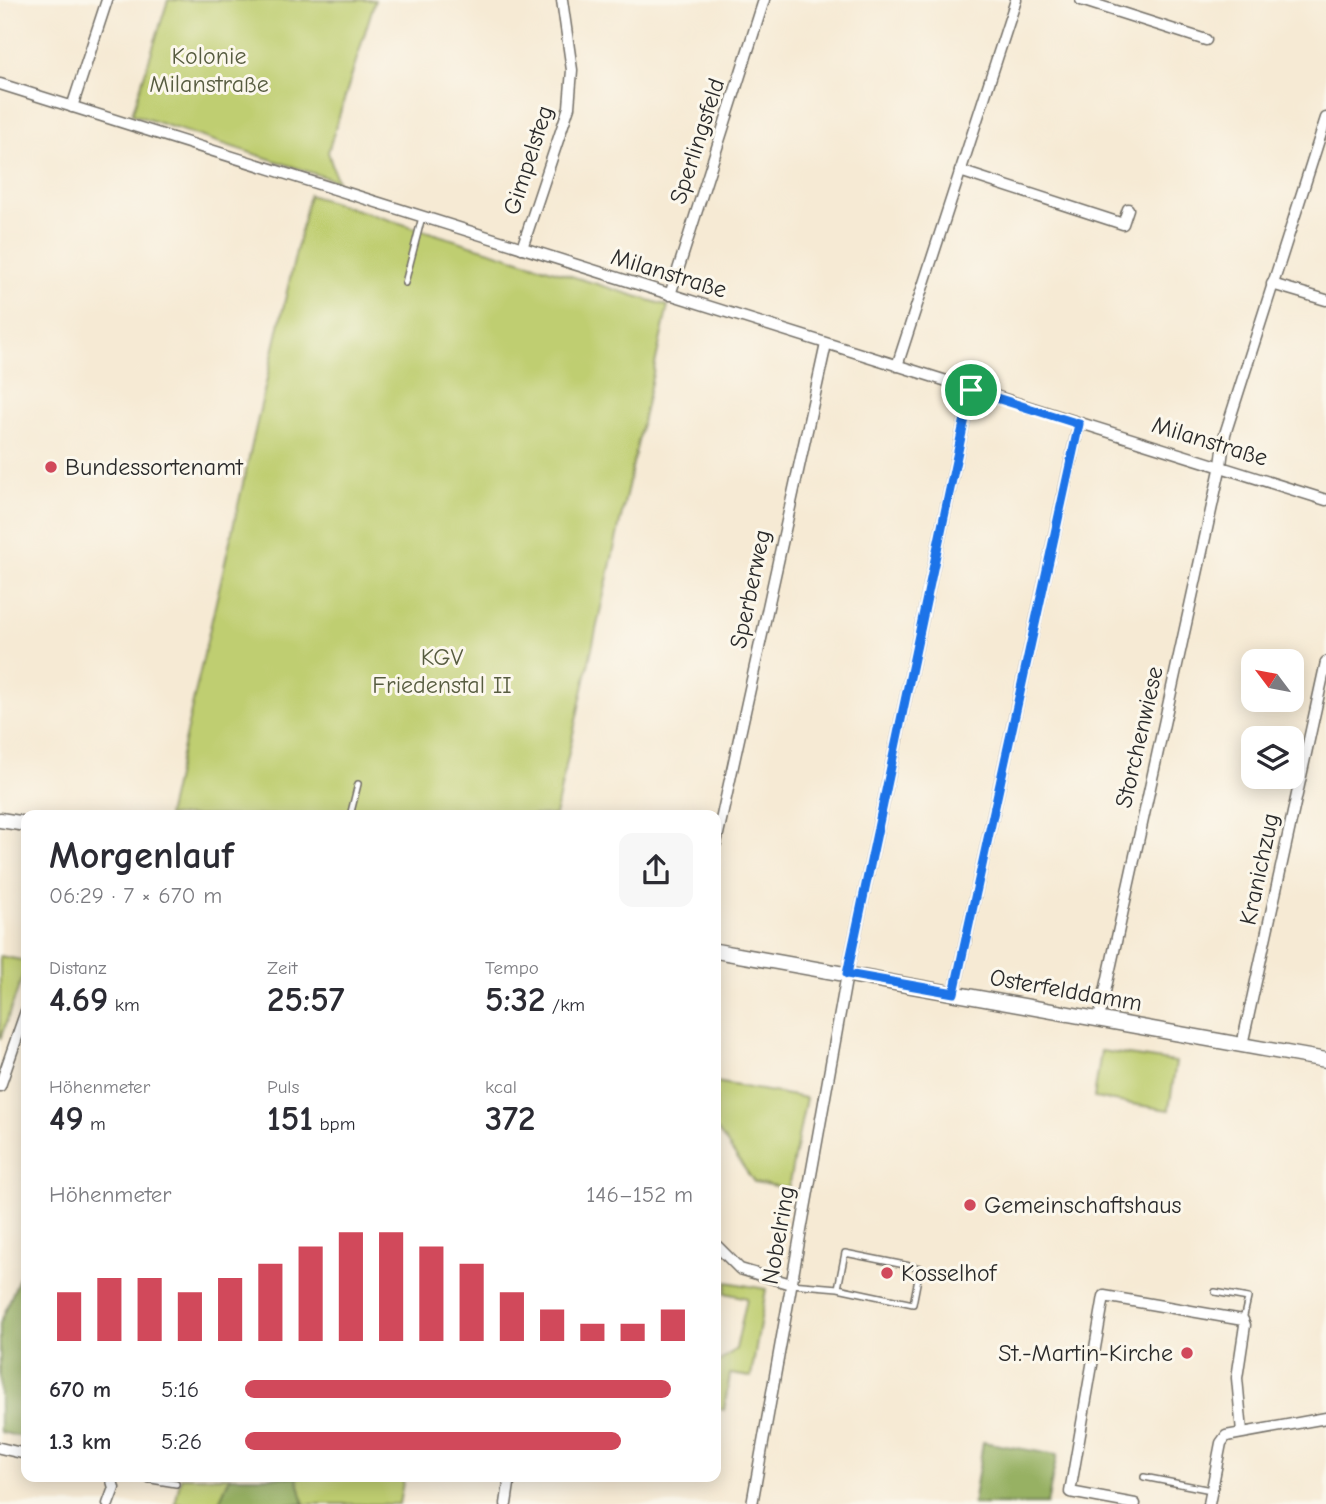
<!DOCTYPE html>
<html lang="de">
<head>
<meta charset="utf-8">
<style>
  :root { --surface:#fff; --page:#f7f7f7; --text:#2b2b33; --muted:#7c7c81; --accent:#d1495b }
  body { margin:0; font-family:"Comic Neue",sans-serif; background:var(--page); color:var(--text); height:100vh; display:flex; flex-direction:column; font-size:26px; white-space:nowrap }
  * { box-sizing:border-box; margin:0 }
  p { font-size:23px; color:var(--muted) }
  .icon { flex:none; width:38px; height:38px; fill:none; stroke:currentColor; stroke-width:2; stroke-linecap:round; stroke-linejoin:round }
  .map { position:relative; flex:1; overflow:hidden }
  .sheet { position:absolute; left:21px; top:810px; width:700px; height:672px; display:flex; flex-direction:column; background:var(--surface); border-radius:14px; box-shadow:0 4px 18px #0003 }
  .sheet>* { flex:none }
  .needle { width:46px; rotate:302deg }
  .fabs { position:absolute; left:1241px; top:649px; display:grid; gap:14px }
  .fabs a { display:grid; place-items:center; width:63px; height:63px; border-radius:14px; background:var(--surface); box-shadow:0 4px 18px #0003; font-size:35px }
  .pin { position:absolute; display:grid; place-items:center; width:60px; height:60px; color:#fff; margin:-30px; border:4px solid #fff; border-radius:50%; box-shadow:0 2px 7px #0007 }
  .round { display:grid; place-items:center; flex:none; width:74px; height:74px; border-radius:14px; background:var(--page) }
  .head { display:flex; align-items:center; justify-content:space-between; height:119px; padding:0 28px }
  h1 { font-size:38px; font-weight:800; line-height:52px }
  .metrics { display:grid; grid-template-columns:repeat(3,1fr); gap:10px; height:119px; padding:7px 28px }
  .metrics div { display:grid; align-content:center }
  .metrics b { font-size:35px; font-weight:800 }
  .metrics small { font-size:19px; font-weight:400 }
  .metrics p { font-size:19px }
  .chart { height:196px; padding:14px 28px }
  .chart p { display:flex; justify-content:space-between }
  .chart svg { width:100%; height:126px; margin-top:7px; stroke:var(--accent); stroke-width:6 }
  ul { padding:0 28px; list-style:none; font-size:23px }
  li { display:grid; grid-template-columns:112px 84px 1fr; align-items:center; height:52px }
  li i { height:18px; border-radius:9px; background:var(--accent) }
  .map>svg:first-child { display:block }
  .green { fill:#bfce71; stroke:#757c4e; stroke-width:2 }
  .forest { fill:#97b163; stroke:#616e47; stroke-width:2 }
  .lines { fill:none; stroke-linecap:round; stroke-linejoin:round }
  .service-casing { stroke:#726e66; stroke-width:8 }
  .minor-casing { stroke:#726e66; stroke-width:13 }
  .tertiary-casing { stroke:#726e66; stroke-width:17 }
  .service { stroke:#fff; stroke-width:5 }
  .minor { stroke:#fff; stroke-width:10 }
  .tertiary { stroke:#fff; stroke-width:14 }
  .route-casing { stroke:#fff; stroke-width:14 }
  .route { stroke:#1a73e8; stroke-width:9 }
  .poi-dot { fill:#d1495b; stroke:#fbf7ec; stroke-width:2.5 }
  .labels { text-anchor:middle; stroke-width:6; stroke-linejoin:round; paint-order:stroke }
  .park-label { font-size:24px; fill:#575c40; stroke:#fbf7ec }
  .street-label { font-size:24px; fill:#2b2b2b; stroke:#fbf7ec }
  .poi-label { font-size:24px; fill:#2b2b2b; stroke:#fbf7ec; text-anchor:start }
</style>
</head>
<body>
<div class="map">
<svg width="1326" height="1504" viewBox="0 0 1326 1504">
  <rect width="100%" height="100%" fill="#fbf7ec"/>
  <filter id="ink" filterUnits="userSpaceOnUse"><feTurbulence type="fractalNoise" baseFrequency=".0143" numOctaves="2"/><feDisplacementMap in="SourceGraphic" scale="14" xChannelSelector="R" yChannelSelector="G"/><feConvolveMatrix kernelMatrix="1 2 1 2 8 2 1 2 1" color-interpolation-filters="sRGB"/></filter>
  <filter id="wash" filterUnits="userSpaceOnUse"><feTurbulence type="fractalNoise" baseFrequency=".00686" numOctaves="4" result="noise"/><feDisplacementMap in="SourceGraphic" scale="28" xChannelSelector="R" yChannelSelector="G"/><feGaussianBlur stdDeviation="1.57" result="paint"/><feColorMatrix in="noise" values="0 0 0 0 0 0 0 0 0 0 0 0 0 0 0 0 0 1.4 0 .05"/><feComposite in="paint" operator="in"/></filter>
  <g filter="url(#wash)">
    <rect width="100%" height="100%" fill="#f6ead4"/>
    <!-- green -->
    <g class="green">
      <path d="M168 0H375L328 152 337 181 132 114Z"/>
      <path d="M309 195 668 306 555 815 167 816Z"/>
      <path d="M0 956 26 961V966L0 1040Z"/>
      <path d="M1101 1051 1176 1062 1169 1110 1094 1098Z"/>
      <path d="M716 1082 806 1098 788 1188 754 1182 716 1128Z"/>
      <path d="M727 1282 766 1289 751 1377 730 1374 724 1410 716 1408V1364L736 1349 747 1298 725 1293Z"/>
      <path d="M181 1477H404L399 1504H175Z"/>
    </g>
    <!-- forest -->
    <g class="forest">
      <path d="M26 1261V1438L0 1432V1324Z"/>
      <path d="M983 1442 1057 1455 1047 1504H973Z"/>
      <path d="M230 1477H297L304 1504H218Z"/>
    </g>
  </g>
  <g filter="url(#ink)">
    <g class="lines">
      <defs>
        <g id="service">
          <path d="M405 283 422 217"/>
          <path d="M350 816 358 784"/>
          <path d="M791 1284 838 1288 913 1304 920 1268 845 1253 838 1288"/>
          <path d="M1215 1292 1248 1298 1243 1320"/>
          <path d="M133 1477 176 1484"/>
          <path d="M1144 1477 1211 1490"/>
        </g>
        <g id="minor">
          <path d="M1081 0 1206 40"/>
          <path d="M0 84 1326 500"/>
          <path d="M72 107 107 0"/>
          <path d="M960 171 1123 224 1128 209"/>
          <path d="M522 248 569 107 572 70 562 0"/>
          <path d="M1272 284 1326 300"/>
          <path d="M670 295 764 0"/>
          <path d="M897 366 1016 0"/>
          <path d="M716 843 826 344"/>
          <path d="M954 993 1079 423"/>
          <path d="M1099 1019 1221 465 1225 434 1326 118"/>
          <path d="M1242 1045 1326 662"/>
          <path d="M0 1086 26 1011"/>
          <path d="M716 1245 740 1269 791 1284"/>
          <path d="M0 1448 26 1454"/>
          <path d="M108 1504 114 1488 111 1477"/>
          <path d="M506 1504 510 1477"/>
          <path d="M752 1504 847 974 971 390"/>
          <path d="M1135 1504 1070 1492 1104 1296 1243 1320 1245 1325 1237 1378 1242 1432"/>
          <path d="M1209 1504 1221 1443 1226 1436 1326 1418"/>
        </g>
        <g id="tertiary">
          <path d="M0 820 26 824"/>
          <path d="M716 951 1326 1060"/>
        </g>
      </defs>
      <!-- service casing -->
      <use href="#service" class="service-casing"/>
      <!-- minor casing -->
      <use href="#minor" class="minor-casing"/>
      <!-- tertiary casing -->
      <use href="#tertiary" class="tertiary-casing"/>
      <!-- service -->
      <use href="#service" class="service"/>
      <!-- minor -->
      <use href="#minor" class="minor"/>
      <!-- tertiary -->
      <use href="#tertiary" class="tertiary"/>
    </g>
  </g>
  <g class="lines" filter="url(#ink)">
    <defs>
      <path id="route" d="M971 390 1079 424 954 993 847 974Z"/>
    </defs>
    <!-- route casing -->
    <use href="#route" class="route-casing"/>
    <!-- route -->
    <use href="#route" class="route"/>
  </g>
  <!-- markers -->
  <g class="poi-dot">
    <circle cx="51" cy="467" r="7"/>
    <circle cx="970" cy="1205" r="7"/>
    <circle cx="887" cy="1273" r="7"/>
    <circle cx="1187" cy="1353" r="7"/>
  </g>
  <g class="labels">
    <!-- park labels -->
    <g class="park-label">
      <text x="209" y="64">Kolonie<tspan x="209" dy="28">Milanstraße</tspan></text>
      <text x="442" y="665">KGV<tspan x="442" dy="28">Friedenstal II</tspan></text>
    </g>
    <!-- street labels -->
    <g class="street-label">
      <text transform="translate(697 141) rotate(-72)" y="8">Sperlingsfeld</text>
      <text transform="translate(528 160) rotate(-72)" y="8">Gimpelsteg</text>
      <text transform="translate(669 273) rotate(17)" y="8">Milanstraße</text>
      <text transform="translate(1210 441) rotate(17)" y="8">Milanstraße</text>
      <text transform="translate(750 589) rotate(-78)" y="8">Sperberweg</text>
      <text transform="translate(1139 737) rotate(-77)" y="8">Storchenwiese</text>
      <text transform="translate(1259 869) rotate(-78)" y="8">Kranichzug</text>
      <text transform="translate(1066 990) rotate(10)" y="8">Osterfelddamm</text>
      <text transform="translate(778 1235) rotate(-80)" y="8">Nobelring</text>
    </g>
    <!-- poi labels -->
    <g class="poi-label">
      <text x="65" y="475">Bundessortenamt</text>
      <text x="984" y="1213">Gemeinschaftshaus</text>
      <text x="901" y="1281">Kosselhof</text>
      <text x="1173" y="1361" text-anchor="end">St.-Martin-Kirche</text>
    </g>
  </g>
</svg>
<div class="fabs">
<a><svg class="needle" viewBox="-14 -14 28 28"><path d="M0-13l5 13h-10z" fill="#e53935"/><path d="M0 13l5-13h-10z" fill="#7c7c81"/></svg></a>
<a><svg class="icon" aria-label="layers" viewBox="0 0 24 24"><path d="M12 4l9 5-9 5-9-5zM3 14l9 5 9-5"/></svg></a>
</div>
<div class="pin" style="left:971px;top:390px;background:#1e9e55"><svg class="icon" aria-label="arrive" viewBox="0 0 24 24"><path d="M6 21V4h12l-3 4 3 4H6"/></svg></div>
<section class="sheet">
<div class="head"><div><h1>Morgenlauf</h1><p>06:29 · 7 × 670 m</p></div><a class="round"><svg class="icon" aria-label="share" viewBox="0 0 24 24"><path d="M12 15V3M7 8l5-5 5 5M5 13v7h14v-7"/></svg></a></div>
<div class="metrics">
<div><p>Distanz</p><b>4.69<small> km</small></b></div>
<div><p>Zeit</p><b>25:57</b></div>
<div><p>Tempo</p><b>5:32<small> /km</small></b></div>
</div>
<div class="metrics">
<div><p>Höhenmeter</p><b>49<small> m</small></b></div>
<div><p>Puls</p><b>151<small> bpm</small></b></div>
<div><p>kcal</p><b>372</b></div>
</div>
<div class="chart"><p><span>Höhenmeter</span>146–152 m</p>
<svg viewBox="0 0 160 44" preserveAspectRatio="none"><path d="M5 44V27M15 44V22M25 44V22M35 44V27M45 44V22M55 44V17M65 44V11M75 44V6M85 44V6M95 44V11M105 44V17M115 44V27M125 44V33M135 44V38M145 44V38M155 44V33"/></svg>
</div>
<ul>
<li><b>670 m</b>5:16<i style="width:95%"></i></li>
<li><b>1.3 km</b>5:26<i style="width:84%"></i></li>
</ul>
</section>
</div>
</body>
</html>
